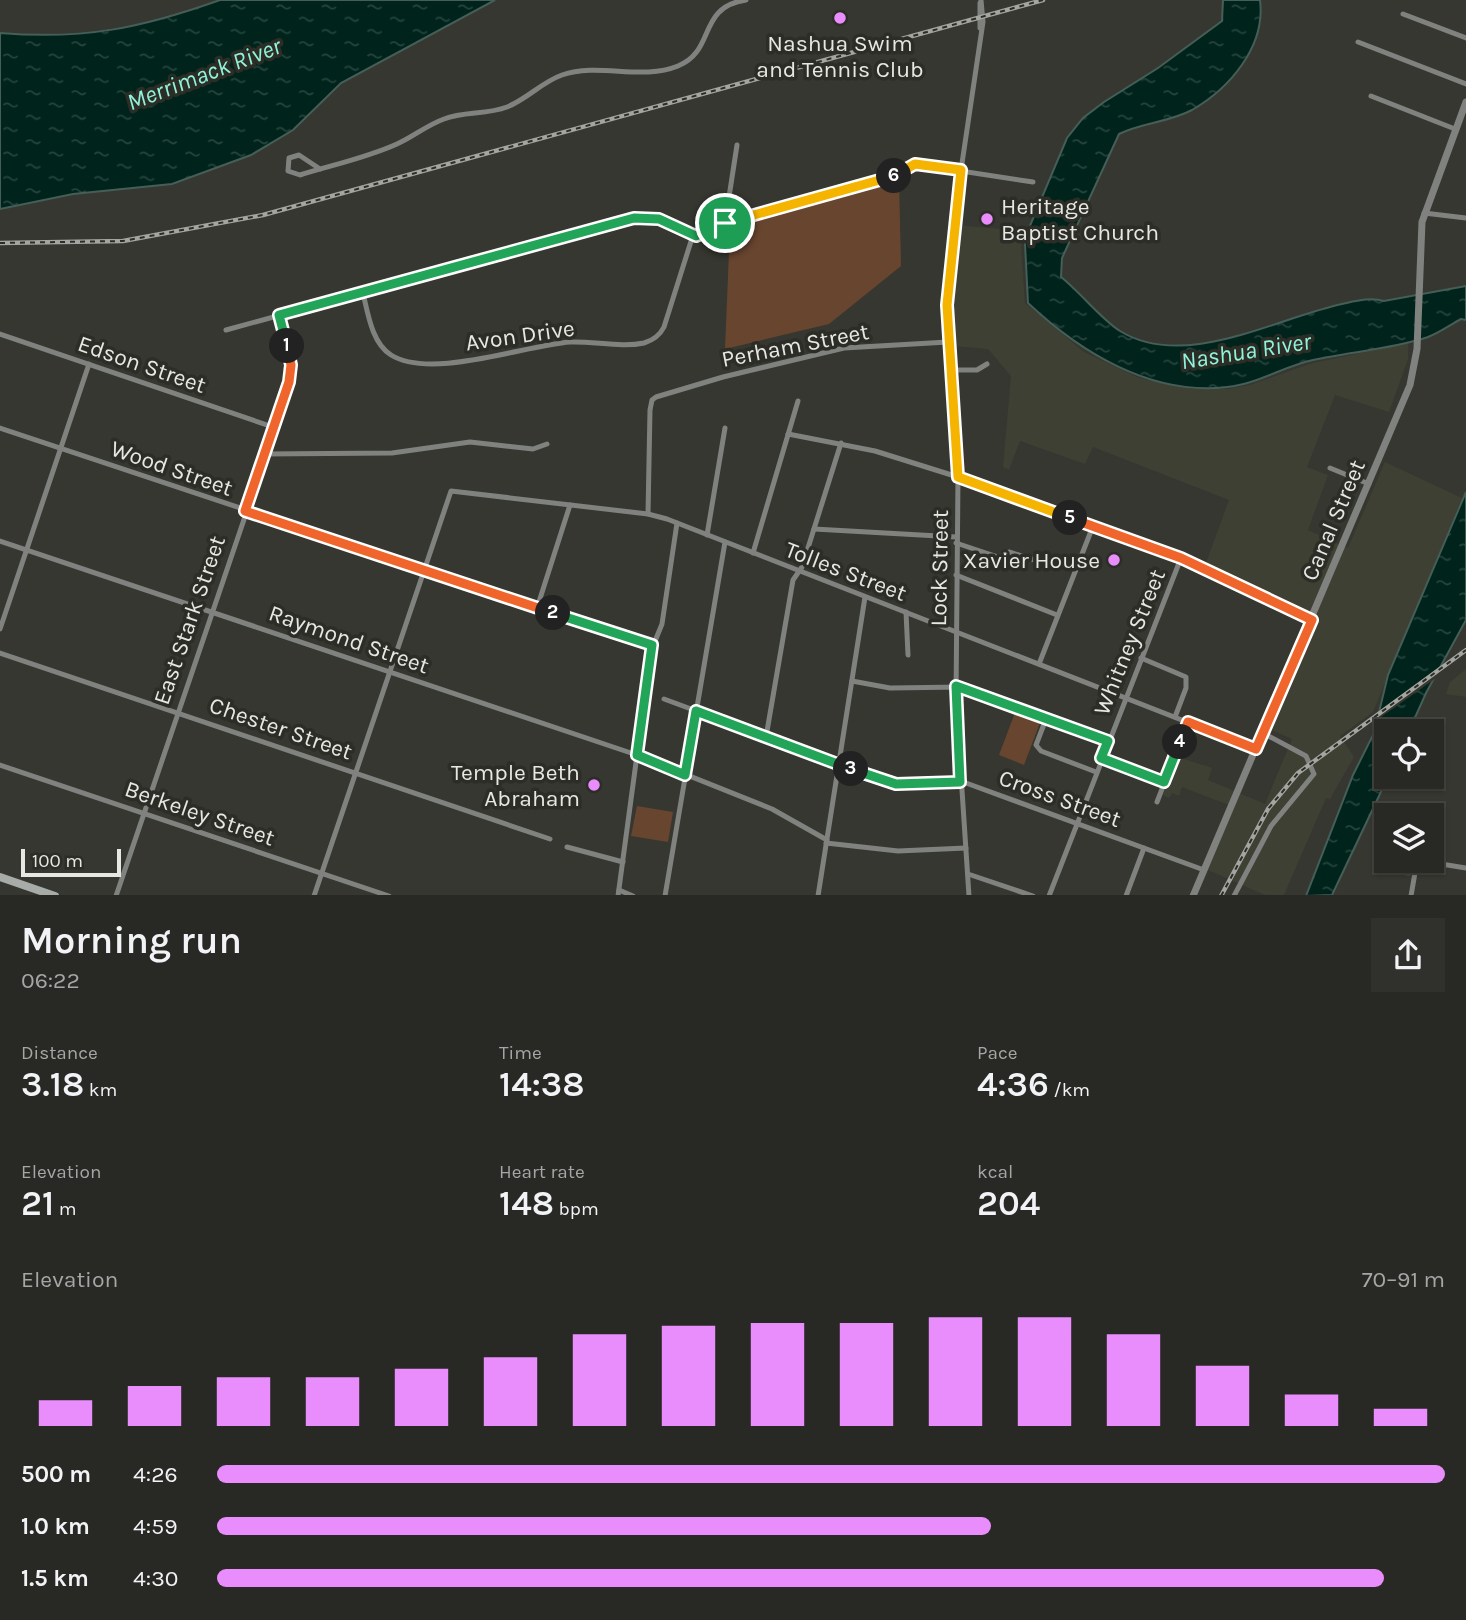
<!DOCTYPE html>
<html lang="en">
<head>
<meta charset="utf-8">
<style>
  :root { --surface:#282924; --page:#30312c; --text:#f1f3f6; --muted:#a5a6a6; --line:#444541; --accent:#e98dfd }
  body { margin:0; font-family:Karla,sans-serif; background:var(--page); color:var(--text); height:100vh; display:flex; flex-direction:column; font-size:26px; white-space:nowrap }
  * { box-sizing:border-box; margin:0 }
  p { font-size:23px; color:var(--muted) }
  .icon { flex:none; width:38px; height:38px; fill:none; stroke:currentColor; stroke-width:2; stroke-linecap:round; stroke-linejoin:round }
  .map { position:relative; height:895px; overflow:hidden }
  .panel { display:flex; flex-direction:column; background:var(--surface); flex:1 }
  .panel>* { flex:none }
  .buttons { position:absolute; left:1374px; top:719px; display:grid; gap:14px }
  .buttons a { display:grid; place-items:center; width:70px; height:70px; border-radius:0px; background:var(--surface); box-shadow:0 2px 5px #0004,0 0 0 2px var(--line); font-size:35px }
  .scale { position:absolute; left:21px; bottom:18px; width:100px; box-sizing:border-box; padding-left:7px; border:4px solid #e7e7e3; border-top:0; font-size:19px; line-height:24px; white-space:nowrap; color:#e7e7e3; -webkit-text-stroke:5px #2c2d26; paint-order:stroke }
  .pin { position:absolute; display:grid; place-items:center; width:60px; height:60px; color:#fff; margin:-30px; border:4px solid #fff; border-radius:50%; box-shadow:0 2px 7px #0007 }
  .km { position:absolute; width:35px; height:35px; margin:-18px; border-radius:50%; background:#222; color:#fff; font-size:19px; line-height:35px; text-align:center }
  .round { display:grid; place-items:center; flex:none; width:74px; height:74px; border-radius:0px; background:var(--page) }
  .summary { display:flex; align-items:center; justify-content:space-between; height:119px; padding:0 21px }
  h1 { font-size:38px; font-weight:600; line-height:52px }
  .figures { display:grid; grid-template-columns:repeat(3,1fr); gap:10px; height:119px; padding:7px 21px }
  .figures div { display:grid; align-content:center }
  .figures b { font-size:35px; font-weight:600 }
  .figures small { font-size:19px; font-weight:400 }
  .figures p { font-size:19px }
  .chart { height:196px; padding:14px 21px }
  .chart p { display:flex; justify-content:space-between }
  .chart svg { width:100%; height:126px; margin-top:7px; stroke:var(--accent); stroke-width:6 }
  ul { padding:0 21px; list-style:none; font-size:23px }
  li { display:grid; grid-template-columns:112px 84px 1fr; align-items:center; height:52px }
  li i { height:18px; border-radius:9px; background:var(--accent) }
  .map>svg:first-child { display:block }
  .built { fill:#3e4033 }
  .green { fill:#68452f }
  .water { fill:url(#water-ripples); stroke:#455e58; stroke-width:2 }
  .pier { fill:#363730 }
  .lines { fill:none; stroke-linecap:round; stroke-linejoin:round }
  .minor { stroke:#7f827f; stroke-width:5 }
  .tertiary { stroke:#7f827f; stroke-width:7 }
  .secondary { stroke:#a8aca8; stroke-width:8 }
  .rail-casing { stroke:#a4a5a0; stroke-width:4.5 }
  .rail { stroke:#2c2d26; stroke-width:2; stroke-dasharray:5; stroke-linecap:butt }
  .split-1-casing { stroke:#fff; stroke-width:14 }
  .split-2-casing { stroke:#fff; stroke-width:14 }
  .split-3-casing { stroke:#fff; stroke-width:14 }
  .split-4-casing { stroke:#fff; stroke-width:14 }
  .split-5-casing { stroke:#fff; stroke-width:14 }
  .split-6-casing { stroke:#fff; stroke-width:14 }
  .split-7-casing { stroke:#fff; stroke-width:14 }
  .split-1 { stroke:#22a559; stroke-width:9 }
  .split-2 { stroke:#f0652b; stroke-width:9 }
  .split-3 { stroke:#22a559; stroke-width:9 }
  .split-4 { stroke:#22a559; stroke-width:9 }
  .split-5 { stroke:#f0652b; stroke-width:9 }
  .split-6 { stroke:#f5b400; stroke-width:9 }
  .split-7 { stroke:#f5b400; stroke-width:9 }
  .poi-dot { fill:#e98dfd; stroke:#2c2d26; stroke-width:2.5 }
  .labels { text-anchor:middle; stroke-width:7; stroke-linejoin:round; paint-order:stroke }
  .poi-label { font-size:23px; fill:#e7e7e3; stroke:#2c2d26; text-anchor:end }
  .street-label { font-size:23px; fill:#e7e7e3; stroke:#2c2d26 }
  .water-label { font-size:24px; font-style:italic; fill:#90f4da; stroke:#2c2d26 }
</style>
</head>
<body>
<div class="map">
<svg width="1466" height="896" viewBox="0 0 1466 896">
  <defs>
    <pattern id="water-ripples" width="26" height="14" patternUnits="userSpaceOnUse" patternTransform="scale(1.75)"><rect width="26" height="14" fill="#00241c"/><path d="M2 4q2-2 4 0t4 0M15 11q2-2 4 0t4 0" fill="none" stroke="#25443d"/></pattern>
  </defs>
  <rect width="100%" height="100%" fill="#363730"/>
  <!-- built -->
  <g class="built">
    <path d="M956 225 1024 231 1021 248 1025 303 1084 352 1139 378 1194 389H1228L1250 385 1309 364 1408 343V359L1389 412 1335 395 1307 467 1328 475 1308 530 1348 548 1385 462 1462 498 1373 712 1340 736 1354 757 1330 799 1326 798 1284 895H1265L1208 870 1234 807 1182 787 1179 796 1172 793 1169 798 1163 795 1178 757 1212 768 1208 780 1265 804 1292 739 1272 730 1320 618 1206 563 1229 500 1093 447 1085 464 1020 441 1009 470 1003 467 1011 376 988 349 953 346 951 309Z"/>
    <path d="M1466 669V697L1446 694 1450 682Z"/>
  </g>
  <!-- green -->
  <g class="green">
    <path d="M899 179 901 266 829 324 725 349 730 227Z"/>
    <path d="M1016 710 1041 720 1024 765 999 755Z"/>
    <path d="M637 806 673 812 668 842 631 836Z"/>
    <path d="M1386 847V861H1412L1410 876 1376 871Z"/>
  </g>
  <!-- water -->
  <g class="water">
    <path d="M220 0H495L341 83 293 130 251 155 172 184 73 194 0 209V33C85 40 141 28 220 0Z"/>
    <path d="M1223 0H1260C1266 46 1230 88 1192 110 1170 122 1141 123 1119 134L1062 258 1061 277C1080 292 1102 320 1120 331 1185 371 1276 318 1342 304 1356 301 1370 297 1384 301L1466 286V320L1461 319C1450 325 1439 333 1428 337 1392 349 1350 352 1313 360 1284 366 1258 384 1227 387 1152 396 1081 353 1028 303L1025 244 1029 228 1067 138 1083 118 1104 102 1158 68 1222 21Z"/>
    <path d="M1466 492V620L1426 693 1409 731 1386 732 1388 777 1332 895 1306 896 1353 775 1374 733 1388 675Z"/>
  </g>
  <!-- pier -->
  <path class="pier" d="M1445 664 1439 676 1374 722 1376 713Z"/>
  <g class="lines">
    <!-- minor -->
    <g class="minor">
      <path d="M980 3V28"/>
      <path d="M1403 14 1466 38"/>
      <path d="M1358 42 1466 84"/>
      <path d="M1371 96 1455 129"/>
      <path d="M320 169 299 155 289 158 288 171 300 175C332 165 366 158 397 144 413 137 427 125 444 119 464 111 486 115 507 107 527 99 542 82 562 75 599 62 641 81 678 66 716 51 697 7 746 0"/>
      <path d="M1424 213 1466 218"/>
      <path d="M725 223 737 145"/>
      <path d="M363 293C368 314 372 343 391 355 431 380 526 345 570 342 594 341 621 348 644 343 654 340 660 335 664 327L693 235"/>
      <path d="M226 330 634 218C659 214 675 234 699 235L720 224 880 181 915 164 1033 182"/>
      <path d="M0 334 273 427"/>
      <path d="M951 370H977L987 364"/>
      <path d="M0 428 652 645"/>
      <path d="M788 434 875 451 958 477 1181 558 1312 620"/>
      <path d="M264 454 392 453 470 442 533 449 547 444"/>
      <path d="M1330 468 1369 484"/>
      <path d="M648 514 650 410 652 400 656 397 723 377 844 348 948 342"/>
      <path d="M814 529 956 537"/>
      <path d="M707 535 725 428"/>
      <path d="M0 541 637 755 772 809 827 840"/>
      <path d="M956 543 998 557 1009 552 1041 562"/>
      <path d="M753 553 798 401"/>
      <path d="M956 575 1057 615"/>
      <path d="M537 608 570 505"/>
      <path d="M906 612 908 655"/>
      <path d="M0 629 89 364"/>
      <path d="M0 653 550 839"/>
      <path d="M1141 658 1186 677V688L1175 717"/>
      <path d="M1039 664 1093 526"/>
      <path d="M852 681 890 688 961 687 1108 741"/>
      <path d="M664 699 889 782 966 783 1204 870"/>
      <path d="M1046 719 1036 745 1041 751 1096 772"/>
      <path d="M766 737 793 580 802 567 841 443"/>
      <path d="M1101 758 1164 782"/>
      <path d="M0 765 389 896"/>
      <path d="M1157 802 1188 722"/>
      <path d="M826 843 898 851 966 848"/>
      <path d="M567 847 623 862"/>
      <path d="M1423 861 1466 868"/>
      <path d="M968 874 1033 896"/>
      <path d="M619 890 633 896"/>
      <path d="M116 896 287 393 291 365 279 315"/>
      <path d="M314 896 451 491 648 514 667 519 1256 749"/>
      <path d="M618 896 651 651 662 624 677 523"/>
      <path d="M665 896 725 542"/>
      <path d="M818 896 865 597"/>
      <path d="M969 896 956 699 958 477 947 305 961 170 983 22 981 0"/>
      <path d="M1049 896 1181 558"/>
      <path d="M1126 896 1144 848"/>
      <path d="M1234 896 1271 826 1314 774 1306 756 1263 733"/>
      <path d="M1411 896 1417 861"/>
    </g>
    <!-- tertiary -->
    <path class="tertiary" d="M1193 896 1410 385 1417 349 1422 222 1466 102"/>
    <!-- secondary -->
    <path class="secondary" d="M0 877 55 896"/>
    <defs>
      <g id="rail">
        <path d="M0 243 123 241 263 215 1043 0"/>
        <path d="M1221 896 1268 809 1298 773 1466 650"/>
      </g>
    </defs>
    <!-- rail casing -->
    <use href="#rail" class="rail-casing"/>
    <!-- rail -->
    <use href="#rail" class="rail"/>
  </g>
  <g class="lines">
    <defs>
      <path id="split-1" d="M287 346 279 315 634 218 659 219 696 236 725 223"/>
      <path id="split-2" d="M287 346 291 365 289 382 245 511 553 613"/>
      <path id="split-3" d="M553 613 652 645 637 755 685 775 696 711 851 769"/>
      <path id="split-4" d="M851 769 896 784 960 782 956 686 1108 741 1101 758 1164 782 1180 742"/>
      <path id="split-5" d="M1070 518 1181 558 1312 620 1256 749 1188 722 1180 742"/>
      <path id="split-6" d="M894 176 915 164 961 170 947 305 958 477 1070 518"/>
      <path id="split-7" d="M725 223 894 176"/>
    </defs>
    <!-- split-1 casing -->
    <use href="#split-1" class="split-1-casing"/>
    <!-- split-2 casing -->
    <use href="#split-2" class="split-2-casing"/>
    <!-- split-3 casing -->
    <use href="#split-3" class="split-3-casing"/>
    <!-- split-4 casing -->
    <use href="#split-4" class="split-4-casing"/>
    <!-- split-5 casing -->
    <use href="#split-5" class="split-5-casing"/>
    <!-- split-6 casing -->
    <use href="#split-6" class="split-6-casing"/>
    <!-- split-7 casing -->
    <use href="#split-7" class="split-7-casing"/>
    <!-- split-1 -->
    <use href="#split-1" class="split-1"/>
    <!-- split-2 -->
    <use href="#split-2" class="split-2"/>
    <!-- split-3 -->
    <use href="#split-3" class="split-3"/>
    <!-- split-4 -->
    <use href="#split-4" class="split-4"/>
    <!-- split-5 -->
    <use href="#split-5" class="split-5"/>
    <!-- split-6 -->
    <use href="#split-6" class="split-6"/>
    <!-- split-7 -->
    <use href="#split-7" class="split-7"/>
  </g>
  <!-- markers -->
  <g class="poi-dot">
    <circle cx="840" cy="18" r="7"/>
    <circle cx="987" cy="219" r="7"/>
    <circle cx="1114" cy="560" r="7"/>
    <circle cx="594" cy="785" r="7"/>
  </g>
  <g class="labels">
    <!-- poi labels -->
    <g class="poi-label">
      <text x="840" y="51" text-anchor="middle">Nashua Swim<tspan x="840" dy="26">and Tennis Club</tspan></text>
      <text x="1001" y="214" text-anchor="start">Heritage<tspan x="1001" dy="26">Baptist Church</tspan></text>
      <text x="1100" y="568">Xavier House</text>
      <text x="580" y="780">Temple Beth<tspan x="580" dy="26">Abraham</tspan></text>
    </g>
    <!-- street labels -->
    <g class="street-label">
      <text transform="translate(520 335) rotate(-8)" y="8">Avon Drive</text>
      <text transform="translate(795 345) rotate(-11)" y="8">Perham Street</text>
      <text transform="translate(142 364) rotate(19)" y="8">Edson Street</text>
      <text transform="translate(172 468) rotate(19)" y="8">Wood Street</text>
      <text transform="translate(1333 520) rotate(-67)" y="8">Canal Street</text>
      <text transform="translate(939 568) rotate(-89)" y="8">Lock Street</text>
      <text transform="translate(846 571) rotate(21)" y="8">Tolles Street</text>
      <text transform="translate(189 620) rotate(-71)" y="8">East Stark Street</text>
      <text transform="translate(349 639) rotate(19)" y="8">Raymond Street</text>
      <text transform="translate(1129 642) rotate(-68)" y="8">Whitney Street</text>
      <text transform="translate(281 728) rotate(19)" y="8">Chester Street</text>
      <text transform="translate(1060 798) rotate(20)" y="8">Cross Street</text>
      <text transform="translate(200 813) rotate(19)" y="8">Berkeley Street</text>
    </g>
    <!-- water labels -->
    <g class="water-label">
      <text transform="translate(204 74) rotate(-21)" y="8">Merrimack River</text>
      <text transform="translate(1246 351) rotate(-9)" y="8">Nashua River</text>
    </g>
  </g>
</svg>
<div class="buttons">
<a><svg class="icon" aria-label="locate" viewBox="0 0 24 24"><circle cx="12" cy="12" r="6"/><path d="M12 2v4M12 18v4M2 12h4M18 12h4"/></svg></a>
<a><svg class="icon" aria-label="layers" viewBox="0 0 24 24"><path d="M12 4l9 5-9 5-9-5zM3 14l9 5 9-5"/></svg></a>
</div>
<div class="scale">100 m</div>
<div class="pin" style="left:725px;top:223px;background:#1e9e55"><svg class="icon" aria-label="arrive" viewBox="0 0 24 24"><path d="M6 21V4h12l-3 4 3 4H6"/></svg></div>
<b class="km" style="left:287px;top:346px">1</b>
<b class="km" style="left:553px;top:613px">2</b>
<b class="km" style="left:851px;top:769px">3</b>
<b class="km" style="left:1180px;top:742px">4</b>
<b class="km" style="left:1070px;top:518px">5</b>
<b class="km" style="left:894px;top:176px">6</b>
</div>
<section class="panel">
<div class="summary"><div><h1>Morning run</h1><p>06:22</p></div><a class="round"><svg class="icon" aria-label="share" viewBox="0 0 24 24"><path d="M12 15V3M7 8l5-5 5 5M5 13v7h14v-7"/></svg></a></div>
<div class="figures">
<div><p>Distance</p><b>3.18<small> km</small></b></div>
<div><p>Time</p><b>14:38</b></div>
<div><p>Pace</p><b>4:36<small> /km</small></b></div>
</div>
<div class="figures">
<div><p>Elevation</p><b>21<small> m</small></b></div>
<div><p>Heart rate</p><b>148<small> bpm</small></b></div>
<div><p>kcal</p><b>204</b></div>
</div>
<div class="chart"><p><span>Elevation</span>70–91 m</p>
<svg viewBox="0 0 160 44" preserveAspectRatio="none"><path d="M5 44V35M15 44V30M25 44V27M35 44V27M45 44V24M55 44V20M65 44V12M75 44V9M85 44V8M95 44V8M105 44V6M115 44V6M125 44V12M135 44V23M145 44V33M155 44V38"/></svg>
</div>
<ul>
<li><b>500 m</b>4:26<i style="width:100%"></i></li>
<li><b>1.0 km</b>4:59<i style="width:63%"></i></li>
<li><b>1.5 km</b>4:30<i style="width:95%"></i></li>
</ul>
</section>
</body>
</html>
